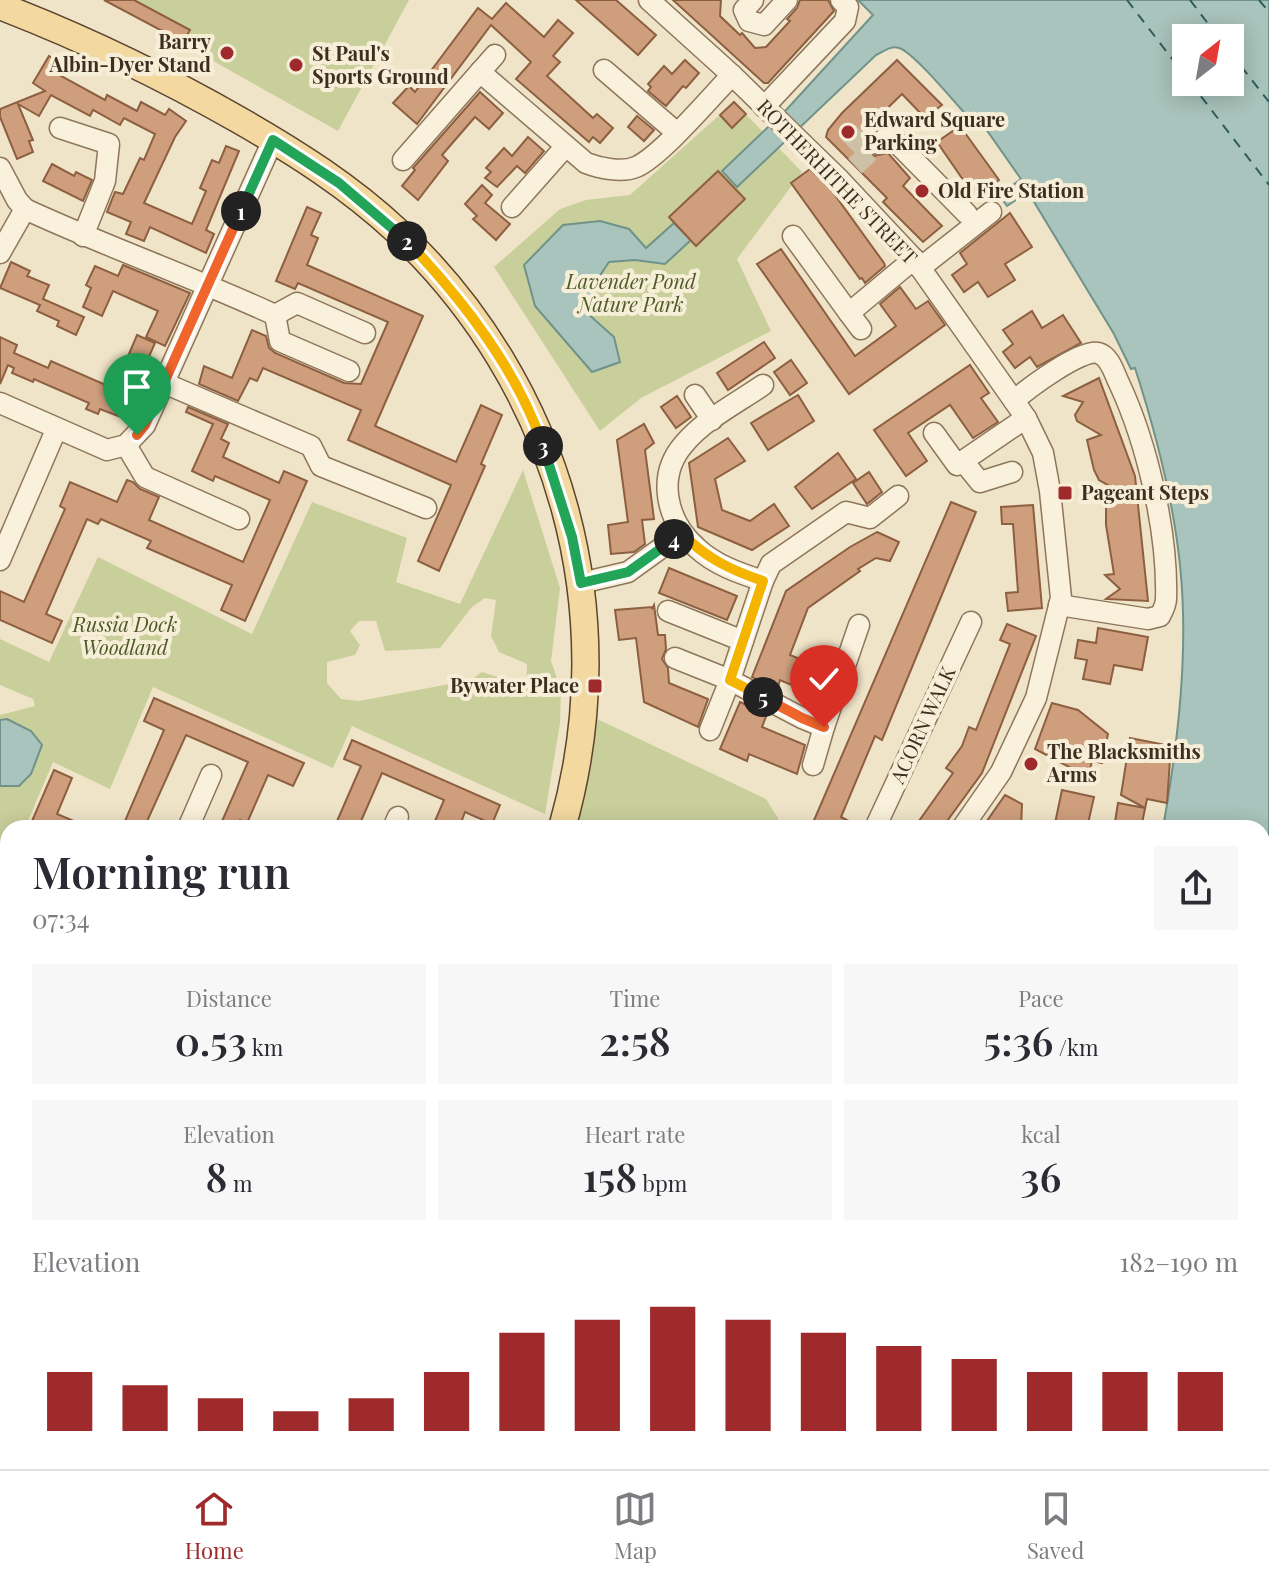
<!DOCTYPE html>
<html lang="en">
<head>
<meta charset="utf-8">
<style>
  :root { --surface:#fff; --page:#f7f7f7; --text:#2b2b33; --muted:#7c7c81; --line:#e1e1e2; --accent:#9e2a2b }
  body { margin:0; font-family:"Playfair Display",serif; background:var(--page); color:var(--text); height:100vh; display:flex; flex-direction:column; font-size:30px; white-space:nowrap }
  * { box-sizing:border-box; margin:0 }
  p { font-size:26px; color:var(--muted) }
  .icon { flex:none; width:44px; height:44px; fill:none; stroke:currentColor; stroke-width:2; stroke-linecap:round; stroke-linejoin:round }
  .map { position:relative; flex:1; overflow:hidden }
  .sheet { position:absolute; left:0px; top:820px; width:1270px; height:650px; display:flex; flex-direction:column; background:var(--surface); border-radius:24px 24px 0 0; box-shadow:0 4px 20px #0003 }
  .sheet>* { flex:none }
  .needle { width:52px; rotate:31deg }
  .tools { position:absolute; left:1172px; top:24px; display:grid; gap:16px }
  .tools a { display:grid; place-items:center; width:72px; height:72px; border-radius:0px; background:var(--surface); box-shadow:0 4px 20px #0003; font-size:40px }
  .pin { position:absolute; display:grid; place-items:center; width:68px; height:68px; color:#fff; margin:-82px -34px; border-radius:50% 50% 50% 0; rotate:-45deg; box-shadow:0 0 8px #0007 }
  .pin .icon { rotate:45deg }
  .km { position:absolute; width:40px; height:40px; margin:-20px; border-radius:50%; background:#222; color:#fff; font-size:22px; line-height:40px; text-align:center }
  .round { display:grid; place-items:center; flex:none; width:84px; height:84px; border-radius:0px; background:var(--page) }
  .overview { display:flex; align-items:center; justify-content:space-between; height:136px; padding:0 32px }
  h1 { font-size:44px; font-weight:600; line-height:60px }
  .stats { display:grid; grid-template-columns:repeat(3,1fr); gap:12px; height:136px; padding:8px 32px }
  .stats div { display:grid; align-content:center; border-radius:0px; background:var(--page); text-align:center }
  .stats b { font-size:40px; font-weight:600 }
  .stats small { font-size:22px; font-weight:400 }
  .stats p { font-size:22px }
  .chart { height:224px; padding:16px 32px }
  .chart p { display:flex; justify-content:space-between }
  .chart svg { width:100%; height:144px; margin-top:8px; stroke:var(--accent); stroke-width:6 }
  .tab-bar { display:flex; justify-content:space-around; align-items:center; height:112px; border-top:2px solid var(--line); background:var(--surface); font-size:22px; color:var(--muted) }
  .tab-bar a { display:grid; justify-items:center; gap:4px }
  .tab-bar .active { color:var(--accent) }
  .map>svg:first-child { display:block }
  .green { fill:#c9cf9b; fill-rule:evenodd }
  .water { fill:#a9c4bc; stroke:#6f938a; stroke-width:2; fill-rule:evenodd }
  .lines { fill:none; stroke-linecap:round; stroke-linejoin:round }
  .ferry { stroke:#2f5d5a; stroke-width:2; stroke-dasharray:10 8; stroke-linecap:butt }
  .building { fill:#cf9f7d; stroke:#8d5f41; stroke-width:2 }
  .minor-tunnel { stroke:#ccc0a6; stroke-width:20; stroke-dasharray:20 10; stroke-linecap:butt }
  .minor-casing { stroke:#8d765c; stroke-width:23 }
  .major-casing { stroke:#5b4430; stroke-width:29 }
  .minor { stroke:#faf1dc; stroke-width:20 }
  .major { stroke:#f3d9a0; stroke-width:26 }
  .split-1-casing { stroke:#fff; stroke-width:16 }
  .split-2-casing { stroke:#fff; stroke-width:16 }
  .split-3-casing { stroke:#fff; stroke-width:16 }
  .split-4-casing { stroke:#fff; stroke-width:16 }
  .split-5-casing { stroke:#fff; stroke-width:16 }
  .split-6-casing { stroke:#fff; stroke-width:16 }
  .split-1 { stroke:#f0652b; stroke-width:10 }
  .split-2 { stroke:#22a559; stroke-width:10 }
  .split-3 { stroke:#f5b400; stroke-width:10 }
  .split-4 { stroke:#22a559; stroke-width:10 }
  .split-5 { stroke:#f5b400; stroke-width:10 }
  .split-6 { stroke:#f0652b; stroke-width:10 }
  .poi-dot { fill:#9e2a2b; stroke:#f7eed8; stroke-width:3 }
  .labels { text-anchor:middle; stroke-width:8; stroke-linejoin:round; paint-order:stroke }
  .poi-label { font-size:20px; font-weight:bold; fill:#3d2e20; stroke:#f7eed8; text-anchor:start }
  .street-label { font-size:20px; fill:#3d2e20; stroke:#f7eed8 }
  .park-label { font-size:20px; font-style:italic; fill:#4d5a26; stroke:#f7eed8 }
</style>
</head>
<body>
<div class="map">
<svg width="1269" height="1469" viewBox="0 0 1269 1469">
  <rect width="100%" height="100%" fill="#f0e4c8"/>
  <!-- green -->
  <g class="green">
    <path d="M104 0H409L338 131Z"/>
    <path d="M734 102 802 172 737 259 771 331 641 398 600 431 494 267 560 209 586 200 630 195Z"/>
    <path d="M523 470 560 588 551 661 561 690 560 723 545 814 352 726 333 768 153 687 110 789 53 762 25 828H8V868L0 886V715L35 706 33 699 0 685V639L49 662 98 557 252 634 312 502 407 538 396 582 460 604ZM485 598 496 600 491 636 499 652 527 664 526 686 482 672 471 680 359 701 341 699 327 683V662L355 655 360 645 350 631 359 621H376L385 651 440 648 472 607Z"/>
    <path d="M593 717 766 799 784 828H575Z"/>
    <path d="M0 930 8 935V1113L0 1121Z"/>
    <path d="M8 1223V1276L0 1261V1227Z"/>
  </g>
  <!-- water -->
  <g class="water">
    <path d="M858 0H1269V1469H946L949 1462H1262V828H1163C1178 742 1189 652 1180 565 1173 498 1156 433 1135 368L1131 369 1114 334 1028 192 1007 206 999 195 1021 179 981 122 975 125C962 111 914 52 899 48 891 45 883 52 876 55L737 187 722 171 788 108 873 15ZM1186 38H1230V82H1186Z"/>
    <path d="M600 221 629 229 646 248 674 223 691 240 665 264 635 260 609 262 595 283 587 313 614 337 620 362 592 372 535 306 524 265 563 225Z"/>
    <path d="M7 719 31 731 42 745 31 774 19 786H0V720Z"/>
    <path d="M0 1003 8 1022 0 1057Z"/>
  </g>
  <g class="lines">
    <!-- ferry -->
    <g class="ferry">
      <path d="M1127 0 1186 77"/>
      <path d="M1190 0 1219 38"/>
      <path d="M1259 0 1269 12"/>
      <path d="M1230 52 1269 102"/>
      <path d="M1190 82 1269 185"/>
    </g>
  </g>
  <!-- building -->
  <g class="building">
    <path d="M104 0H134L190 30 183 42Z"/>
    <path d="M576 0H616L656 35 638 55Z"/>
    <path d="M673 0H721L720 16 740 35 742 33 755 48 766 47 790 21 787 19 797 8 800 0H828L834 11 768 83H764Z"/>
    <path d="M506 3 544 37 558 20 573 33 553 56 560 62 547 76 593 118 597 114 613 128 600 143 593 137 589 142 516 79 531 62 491 25 417 124 393 103 409 86 415 92 478 8 492 19Z"/>
    <path d="M49 56 67 67 61 76 105 100 107 95 137 111 141 102 165 115 169 109 186 121 175 137 144 203 192 224 206 191 200 188 212 160 219 163 226 146 239 151 206 230 214 234 206 253 150 227 144 241 126 234 131 222 107 212 115 192 123 194 140 158 144 160 155 134 124 118 120 125 93 110 90 116 51 95 39 116 18 104 33 140 29 141 33 152 17 159 0 117V109L45 91 33 83Z"/>
    <path d="M685 60 699 73 686 88 683 86 666 106 648 91 651 87 648 84 664 66 672 74Z"/>
    <path d="M897 60 942 105 925 118 902 94 866 129 870 134 866 146 874 156 888 153 910 178 903 186 942 226 923 242 883 202 887 198 826 137 828 130 842 113Z"/>
    <path d="M480 92 503 113 489 129 475 117 442 155 448 161 418 200 402 186 415 170 413 168Z"/>
    <path d="M734 102 746 114 732 128 720 115Z"/>
    <path d="M637 116 654 130 644 141 628 127Z"/>
    <path d="M960 126 999 180 975 197 937 142Z"/>
    <path d="M528 137 544 151 525 173 517 166 497 187 485 178 491 172 486 168 504 148 512 156Z"/>
    <path d="M52 164 74 176 76 172 92 180 83 201 43 181Z"/>
    <path d="M810 169 832 191 884 263 885 266 865 283 862 278 860 279 791 183Z"/>
    <path d="M718 171 745 199 696 246 669 217Z"/>
    <path d="M482 185 492 195 485 203 510 224 496 240 473 219 477 216 465 204Z"/>
    <path d="M307 207 321 213 311 235 318 238 307 265 423 316 375 426 456 462 481 405 502 415 481 464 485 466 439 571 418 561 451 485 348 440 361 410 263 368 257 381 250 378 238 401 199 384 204 366 232 378 252 330 266 336 269 348 275 353 344 383 361 384 388 322 298 283 295 289 276 281Z"/>
    <path d="M1010 213 1032 247 1005 264 1015 280 988 297 978 282 964 292 952 275 967 264 960 253Z"/>
    <path d="M781 249 855 356 896 326 880 304 900 287 916 309 928 301 945 325 849 394 757 264Z"/>
    <path d="M11 262 30 271 27 276 49 285 43 299 84 317 76 335 57 326 59 321 37 311 40 305 0 288Z"/>
    <path d="M123 265 190 293 165 346 146 337 158 311 113 291 102 316 83 307 91 288 86 285 95 266 118 276Z"/>
    <path d="M1032 311 1042 328 1063 315 1081 343 1037 367 1030 357 1015 368 1003 352 1013 344 1003 330Z"/>
    <path d="M137 335 155 343 131 397 134 398 126 419 100 409 98 414 86 409 89 403 34 379 33 382 12 373 14 368 8 365 0 384V337L17 345 14 353 48 368 51 361 117 390 129 362 126 361Z"/>
    <path d="M764 342 775 358 728 390 717 373Z"/>
    <path d="M791 360 807 383 790 395 774 372Z"/>
    <path d="M970 365 989 393 981 398 998 422 973 438 950 405 908 433 927 461 906 476 874 430Z"/>
    <path d="M1099 378 1135 476 1148 601 1106 599 1120 589 1105 575 1114 574 1106 525V508L1113 488 1099 480 1094 470 1087 440 1101 435 1077 421 1075 415 1083 402 1063 396Z"/>
    <path d="M798 395 814 421 768 450 751 423Z"/>
    <path d="M677 396 691 417 676 428 661 407Z"/>
    <path d="M188 407 228 424 221 439 229 443 223 457 279 483 284 471 307 481 245 621 221 610 232 585 147 548 151 541 101 519 98 524 87 519 46 614 62 621 52 643 0 620V591L24 602 65 509 60 506 70 482 117 502 127 480 133 482 140 489 159 497 149 520 243 562 270 500 215 476 213 481 192 471 213 424 186 412Z"/>
    <path d="M644 424 654 443 645 450 654 519 642 520 645 544 634 552 611 554 608 525 628 522 617 440Z"/>
    <path d="M728 438 745 461 715 479 722 510 750 521 774 504 789 526 752 550 698 527 689 463Z"/>
    <path d="M838 453 856 479 812 509 795 487Z"/>
    <path d="M869 472 882 492 867 504 853 483Z"/>
    <path d="M951 502 976 512 882 740 875 736 841 817 862 828H820L812 825Z"/>
    <path d="M1033 505 1042 608 1008 611 1006 593 1018 592 1013 524H1002L1001 507Z"/>
    <path d="M877 532 899 542 890 561 876 558 858 569 860 571 808 608 790 655 829 671 820 697 780 680 777 690 752 677 786 591 850 547Z"/>
    <path d="M669 568 737 596 727 620 659 593Z"/>
    <path d="M654 605 658 635H665L666 649 662 659 668 668 669 683 708 699 698 727 644 702 636 638 619 640 615 610 652 607V609Z"/>
    <path d="M1007 624 1036 636 982 773 942 828H914L953 773 946 768 962 746 969 727 976 730 1010 644 1000 640Z"/>
    <path d="M1098 628 1148 637 1142 670 1114 665 1110 684 1083 679 1087 660 1075 658 1078 640 1096 643Z"/>
    <path d="M154 698 304 763 293 786 268 775 247 823 240 820 237 828H219L248 762 186 735 144 828H122L164 730 144 721Z"/>
    <path d="M740 702 767 714 762 727 805 745 797 774 749 754 747 761 720 749Z"/>
    <path d="M1052 703 1078 710 1108 734 1102 763 1092 761 1088 777 1035 749Z"/>
    <path d="M1130 738 1171 746 1167 803 1147 799 1141 828H1114L1118 803 1145 808 1121 795Z"/>
    <path d="M352 740 500 805 492 824 465 812 459 828H432L444 800 382 773 358 828H334L361 766 344 759Z"/>
    <path d="M54 770 72 778 57 814 90 828H29Z"/>
    <path d="M1062 790 1094 797 1087 828H1054Z"/>
    <path d="M1005 795 1022 804 1021 828H982Z"/>
  </g>
  <g class="lines">
    <!-- minor-tunnel -->
    <g class="minor-tunnel">
      <path d="M848 132 869 153"/>
      <path d="M855 166 879 144"/>
    </g>
    <defs>
      <g id="minor">
        <path d="M649 0 732 75 840 180 914 259 1026 418 1043 453 1050 491 1061 598 1036 698 1001 772 962 828"/>
        <path d="M753 0 744 10 749 21 764 25 787 0"/>
        <path d="M604 70 676 132"/>
        <path d="M480 72 495 55"/>
        <path d="M764 107 845 21 848 7 841 0"/>
        <path d="M60 128 109 144 105 181 83 236"/>
        <path d="M879 144 889 135 967 214"/>
        <path d="M403 160 480 72 586 163C599 168 622 173 636 167 661 156 711 97 732 75"/>
        <path d="M0 168 17 200 25 209 0 253"/>
        <path d="M512 207 565 147"/>
        <path d="M25 209C107 247 193 277 275 315L280 341 349 371"/>
        <path d="M793 236 849 313 914 259"/>
        <path d="M920 268 991 212"/>
        <path d="M849 313 861 329"/>
        <path d="M275 315 297 303 365 333"/>
        <path d="M164 383 311 446 321 466 426 508"/>
        <path d="M763 385C737 403 705 419 684 444 656 476 666 521 697 548 715 565 739 573 763 581L771 564 846 512 870 518 898 496"/>
        <path d="M695 395 712 420"/>
        <path d="M1014 401C1027 389 1082 348 1098 353 1110 356 1114 373 1119 383 1147 443 1168 532 1166 599 1166 605 1163 610 1160 616L1148 619 1059 605"/>
        <path d="M0 403 107 450 126 445 145 425 273 140"/>
        <path d="M934 433 957 465 1026 418"/>
        <path d="M126 445 145 477 239 519"/>
        <path d="M963 461 980 482 1012 472"/>
        <path d="M0 560 56 430"/>
        <path d="M581 583 628 572 682 533"/>
        <path d="M668 611 743 641"/>
        <path d="M675 658 730 680 802 718 824 727 859 625"/>
        <path d="M710 730 730 680 763 581"/>
        <path d="M813 765 824 727"/>
        <path d="M188 828 211 775"/>
        <path d="M393 828 398 817"/>
        <path d="M875 828 971 622"/>
        <path d="M0 1391 8 1394"/>
        <path d="M186 1462 188 1469"/>
        <path d="M616 1462 626 1469"/>
        <path d="M41 1469 43 1462"/>
        <path d="M466 1469 468 1462"/>
        <path d="M740 1469 744 1462"/>
      </g>
      <g id="major">
        <path d="M0 6C83 38 162 76 239 120 295 152 350 187 397 231 561 385 624 613 562 828"/>
        <path d="M290 1469 293 1462"/>
      </g>
    </defs>
    <!-- minor casing -->
    <use href="#minor" class="minor-casing"/>
    <!-- major casing -->
    <use href="#major" class="major-casing"/>
    <!-- minor -->
    <use href="#minor" class="minor"/>
    <!-- major -->
    <use href="#major" class="major"/>
  </g>
  <g class="lines">
    <defs>
      <path id="split-1" d="M137 435 145 425 241 211"/>
      <path id="split-2" d="M241 211 273 140 339 183 407 241"/>
      <path id="split-3" d="M407 241C463 300 517 369 543 446"/>
      <path id="split-4" d="M543 446 572 537 581 583 628 572 674 539"/>
      <path id="split-5" d="M674 539 682 533C705 558 731 570 763 581L730 680 763 697"/>
      <path id="split-6" d="M763 697 802 718 824 727"/>
    </defs>
    <!-- split-1 casing -->
    <use href="#split-1" class="split-1-casing"/>
    <!-- split-2 casing -->
    <use href="#split-2" class="split-2-casing"/>
    <!-- split-3 casing -->
    <use href="#split-3" class="split-3-casing"/>
    <!-- split-4 casing -->
    <use href="#split-4" class="split-4-casing"/>
    <!-- split-5 casing -->
    <use href="#split-5" class="split-5-casing"/>
    <!-- split-6 casing -->
    <use href="#split-6" class="split-6-casing"/>
    <!-- split-1 -->
    <use href="#split-1" class="split-1"/>
    <!-- split-2 -->
    <use href="#split-2" class="split-2"/>
    <!-- split-3 -->
    <use href="#split-3" class="split-3"/>
    <!-- split-4 -->
    <use href="#split-4" class="split-4"/>
    <!-- split-5 -->
    <use href="#split-5" class="split-5"/>
    <!-- split-6 -->
    <use href="#split-6" class="split-6"/>
  </g>
  <!-- markers -->
  <g class="poi-dot">
    <circle cx="227" cy="53" r="8"/>
    <circle cx="296" cy="65" r="8"/>
    <circle cx="848" cy="132" r="8"/>
    <circle cx="922" cy="191" r="8"/>
    <rect x="1057" y="485" width="16" height="16" rx="4"/>
    <rect x="587" y="678" width="16" height="16" rx="4"/>
    <circle cx="1031" cy="764" r="8"/>
  </g>
  <g class="labels">
    <!-- poi labels -->
    <g class="poi-label">
      <text x="211" y="49" text-anchor="end">Barry<tspan x="211" dy="23">Albin-Dyer Stand</tspan></text>
      <text x="312" y="61">St Paul's<tspan x="312" dy="23">Sports Ground</tspan></text>
      <text x="864" y="127">Edward Square<tspan x="864" dy="23">Parking</tspan></text>
      <text x="938" y="198">Old Fire Station</text>
      <text x="1081" y="500">Pageant Steps</text>
      <text x="579" y="693" text-anchor="end">Bywater Place</text>
      <text x="1047" y="759">The Blacksmiths<tspan x="1047" dy="23">Arms</tspan></text>
    </g>
    <!-- street labels -->
    <g class="street-label">
      <text transform="translate(837 182) rotate(46)" y="7">ROTHERHITHE STREET</text>
      <text transform="translate(923 725) rotate(-65)" y="7">ACORN WALK</text>
    </g>
    <!-- park labels -->
    <g class="park-label">
      <text x="631" y="289">Lavender Pond<tspan x="631" dy="23">Nature Park</tspan></text>
      <text x="125" y="632">Russia Dock<tspan x="125" dy="23">Woodland</tspan></text>
    </g>
  </g>
</svg>
<div class="tools">
<a><svg class="needle" viewBox="-14 -14 28 28"><path d="M0-13l5 13h-10z" fill="#e53935"/><path d="M0 13l5-13h-10z" fill="#7c7c81"/></svg></a>
</div>
<div class="pin" style="left:137px;top:435px;background:#1e9e55"><svg class="icon" aria-label="arrive" viewBox="0 0 24 24"><path d="M6 21V4h12l-3 4 3 4H6"/></svg></div>
<div class="pin" style="left:824px;top:727px;background:#d93025"><svg class="icon" aria-label="check" viewBox="0 0 24 24"><path d="M5 12l5 5 9-10"/></svg></div>
<b class="km" style="left:241px;top:211px">1</b>
<b class="km" style="left:407px;top:241px">2</b>
<b class="km" style="left:543px;top:446px">3</b>
<b class="km" style="left:674px;top:539px">4</b>
<b class="km" style="left:763px;top:697px">5</b>
<section class="sheet">
<div class="overview"><div><h1>Morning run</h1><p>07:34</p></div><a class="round"><svg class="icon" aria-label="share" viewBox="0 0 24 24"><path d="M12 15V3M7 8l5-5 5 5M5 13v7h14v-7"/></svg></a></div>
<div class="stats">
<div><p>Distance</p><b>0.53<small> km</small></b></div>
<div><p>Time</p><b>2:58</b></div>
<div><p>Pace</p><b>5:36<small> /km</small></b></div>
</div>
<div class="stats">
<div><p>Elevation</p><b>8<small> m</small></b></div>
<div><p>Heart rate</p><b>158<small> bpm</small></b></div>
<div><p>kcal</p><b>36</b></div>
</div>
<div class="chart"><p><span>Elevation</span>182–190 m</p>
<svg viewBox="0 0 160 44" preserveAspectRatio="none"><path d="M5 44V26M15 44V30M25 44V34M35 44V38M45 44V34M55 44V26M65 44V14M75 44V10M85 44V6M95 44V10M105 44V14M115 44V18M125 44V22M135 44V26M145 44V26M155 44V26"/></svg>
</div>
</section>
</div>
<nav class="tab-bar">
<a class="active"><svg class="icon" aria-label="home" viewBox="0 0 24 24"><path d="M3 11l9-7 9 7M6 9v11h12V9"/></svg>Home</a>
<a><svg class="icon" aria-label="map" viewBox="0 0 24 24"><path d="M3 6l6-2 6 2 6-2v14l-6 2-6-2-6 2zM9 4v14M15 6v14"/></svg>Map</a>
<a><svg class="icon" aria-label="saved" viewBox="0 0 24 24"><path d="M7 4h10v16l-5-4-5 4z"/></svg>Saved</a>
</nav>
</body>
</html>
